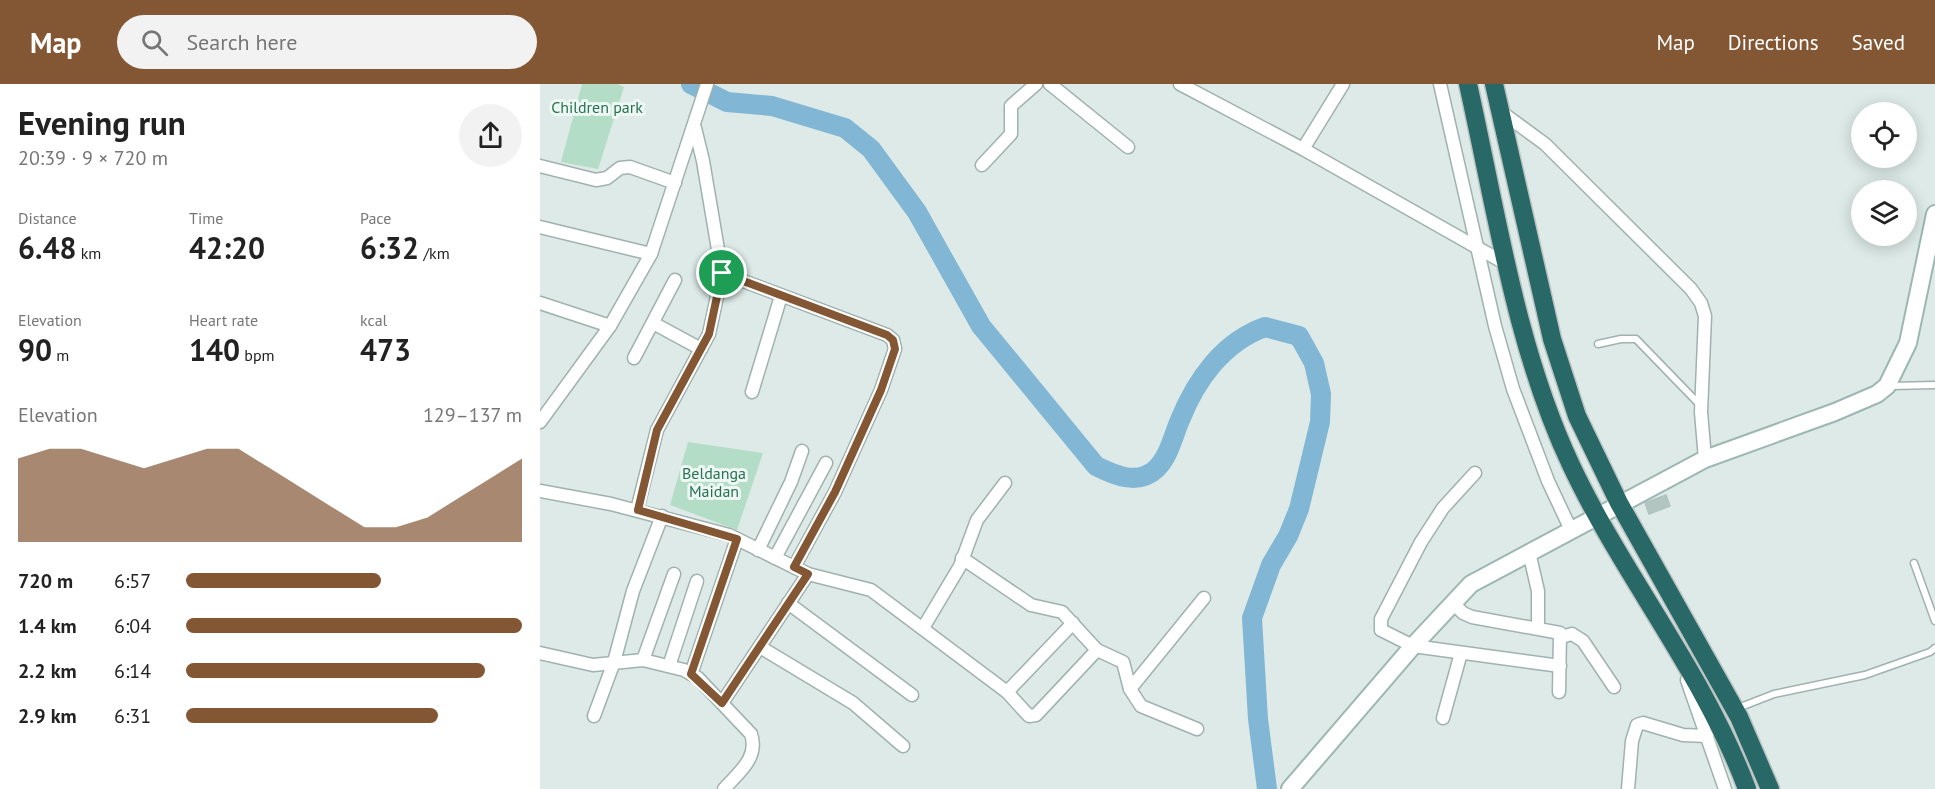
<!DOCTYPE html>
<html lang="en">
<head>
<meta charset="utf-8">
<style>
  :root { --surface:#fff; --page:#f2f2f2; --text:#222; --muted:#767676; --accent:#845734 }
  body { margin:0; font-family:"PT Sans",sans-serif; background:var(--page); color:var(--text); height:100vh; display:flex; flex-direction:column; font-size:22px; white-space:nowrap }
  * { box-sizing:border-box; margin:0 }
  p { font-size:20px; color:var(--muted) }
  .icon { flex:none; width:33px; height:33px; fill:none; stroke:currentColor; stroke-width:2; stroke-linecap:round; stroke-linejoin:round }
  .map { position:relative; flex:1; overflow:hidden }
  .panel { display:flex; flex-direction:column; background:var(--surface); width:540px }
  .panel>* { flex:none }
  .tools { position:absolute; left:1311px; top:18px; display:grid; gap:12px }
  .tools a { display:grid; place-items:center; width:66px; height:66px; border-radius:50%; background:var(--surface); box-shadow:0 3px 15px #0003; font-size:30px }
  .pin { position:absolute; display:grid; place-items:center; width:51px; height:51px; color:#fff; margin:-26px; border:3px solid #fff; border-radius:50%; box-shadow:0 2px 6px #0007 }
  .round { display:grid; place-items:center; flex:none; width:63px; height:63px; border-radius:32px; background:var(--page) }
  .head { display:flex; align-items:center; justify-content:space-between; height:102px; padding:0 18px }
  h1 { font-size:33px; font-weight:600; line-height:45px }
  .stats { display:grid; grid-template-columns:repeat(3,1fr); gap:9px; height:102px; padding:6px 18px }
  .stats div { display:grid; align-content:center }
  .stats b { font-size:30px; font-weight:600 }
  .stats small { font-size:16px; font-weight:400 }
  .stats p { font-size:16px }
  .chart { height:168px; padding:12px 18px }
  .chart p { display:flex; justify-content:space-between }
  .chart svg { width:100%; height:108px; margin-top:6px; fill:var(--accent); opacity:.7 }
  ul { padding:0 18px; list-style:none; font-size:20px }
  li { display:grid; grid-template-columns:96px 72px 1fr; align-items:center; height:45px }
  li i { height:15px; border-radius:8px; background:var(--accent) }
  header { display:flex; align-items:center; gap:36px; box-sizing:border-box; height:84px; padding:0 30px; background:var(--accent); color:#fff }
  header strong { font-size:28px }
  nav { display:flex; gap:33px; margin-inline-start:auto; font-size:21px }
  .search { width:420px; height:54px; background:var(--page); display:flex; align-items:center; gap:15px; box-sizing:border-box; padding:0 21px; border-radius:33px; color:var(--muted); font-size:22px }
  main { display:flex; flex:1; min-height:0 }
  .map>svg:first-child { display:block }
  .green { fill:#b4ddc7 }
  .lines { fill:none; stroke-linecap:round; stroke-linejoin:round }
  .river { stroke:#81b7d4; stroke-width:20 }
  .building { fill:#b2c5c1; stroke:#afc4bf; stroke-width:1.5 }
  .lane-casing { stroke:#a0b2af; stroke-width:9 }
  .street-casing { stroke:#a0b2af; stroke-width:15 }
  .secondary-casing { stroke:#9cb7b2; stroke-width:20 }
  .highway-casing { stroke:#bcc4c3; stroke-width:21 }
  .lane { stroke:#fff; stroke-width:6 }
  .street { stroke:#fff; stroke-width:12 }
  .secondary { stroke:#fff; stroke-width:16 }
  .highway { stroke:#286867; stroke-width:18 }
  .route-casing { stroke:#fff; stroke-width:12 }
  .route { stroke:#845734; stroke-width:8 }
  .labels { text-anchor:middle; stroke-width:6; stroke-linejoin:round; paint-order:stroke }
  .park-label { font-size:16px; fill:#267353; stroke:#eef7f4 }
</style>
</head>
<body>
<header>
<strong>Map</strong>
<div class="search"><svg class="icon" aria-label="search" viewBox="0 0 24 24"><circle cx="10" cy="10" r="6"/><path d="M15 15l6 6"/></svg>Search here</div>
<nav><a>Map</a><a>Directions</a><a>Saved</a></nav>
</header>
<main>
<section class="panel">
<div class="head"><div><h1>Evening run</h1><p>20:39 · 9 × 720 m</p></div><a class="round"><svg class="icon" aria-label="share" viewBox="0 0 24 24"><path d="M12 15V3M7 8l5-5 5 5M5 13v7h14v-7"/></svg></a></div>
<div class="stats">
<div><p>Distance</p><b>6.48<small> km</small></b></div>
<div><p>Time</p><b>42:20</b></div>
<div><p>Pace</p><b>6:32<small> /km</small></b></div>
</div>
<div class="stats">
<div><p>Elevation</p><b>90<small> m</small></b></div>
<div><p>Heart rate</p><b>140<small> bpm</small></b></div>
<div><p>kcal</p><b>473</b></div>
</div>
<div class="chart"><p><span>Elevation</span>129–137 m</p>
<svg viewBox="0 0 160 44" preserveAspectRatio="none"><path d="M0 44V10L10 6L20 6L30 10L40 14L50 10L60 6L70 6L80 14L90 22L100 30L110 38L120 38L130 34L140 26L150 18L160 10V44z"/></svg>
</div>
<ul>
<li><b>720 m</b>6:57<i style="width:58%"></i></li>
<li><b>1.4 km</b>6:04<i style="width:100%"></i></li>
<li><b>2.2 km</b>6:14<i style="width:89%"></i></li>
<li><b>2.9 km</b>6:31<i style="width:75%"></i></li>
</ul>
</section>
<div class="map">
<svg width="1395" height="705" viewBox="0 0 1395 705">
  <rect width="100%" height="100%" fill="#ddeae7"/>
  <!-- green -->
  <g class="green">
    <path d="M42 0H77L84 3 58 85 21 78Z"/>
    <path d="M148 358 223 369 197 446 130 421Z"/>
  </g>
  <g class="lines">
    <!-- river -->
    <path class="river" d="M151 0 187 18 232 22 305 44 331 65 377 128 441 242 556 382C574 391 598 402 616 385 629 373 633 352 640 336 656 296 683 258 725 243L759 252 774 279 781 310 780 338 759 425 748 452 731 481 712 534 718 635 727 705"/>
  </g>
  <!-- building -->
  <path class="building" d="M1126 411 1130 422 1109 430 1105 419Z"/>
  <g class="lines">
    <defs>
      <g id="lane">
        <path d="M1058 260 1081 255H1096L1161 322"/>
        <path d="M1351 302 1395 301"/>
        <path d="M1374 479 1395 537"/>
        <path d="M1198 624 1234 610 1325 591 1390 568 1395 564"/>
      </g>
      <g id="street">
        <path d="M510 0 588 63"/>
        <path d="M640 0 763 65 968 181"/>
        <path d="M900 0 955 242 973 305 1008 397 1031 446"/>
        <path d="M960 27 1005 60 1151 205 1161 219 1165 232 1161 328 1165 375"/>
        <path d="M155 44 163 77 182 189"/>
        <path d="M763 65 803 0"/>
        <path d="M442 81 471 50V22L496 0"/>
        <path d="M0 82 56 96 67 94 80 84 90 83 135 99"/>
        <path d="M0 143 111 170"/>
        <path d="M0 219 70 242"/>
        <path d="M113 239 161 265"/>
        <path d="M94 274 135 196"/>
        <path d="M212 308 241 212"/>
        <path d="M0 338 70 242 111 170 167 0"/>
        <path d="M935 389 903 424 881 458 841 535V546L873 562 1020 582"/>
        <path d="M0 407 71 420 189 451 268 490 331 506 467 608 489 632 496 631 557 566"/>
        <path d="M97 426 117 346 169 250 182 189 347 251 353 256 355 265 341 306 295 408 254 483"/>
        <path d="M218 466 251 398 262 367"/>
        <path d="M989 468 998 507V544"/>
        <path d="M235 474 286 379"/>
        <path d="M422 474 491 521 522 528 557 566 583 578 590 605 601 622 657 645"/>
        <path d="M912 518 923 529 932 533 1020 549 1019 608"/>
        <path d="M248 519 372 611"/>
        <path d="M383 544 420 482 437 436 465 399"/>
        <path d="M1021 553 1032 550 1043 557 1074 603"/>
        <path d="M220 563 313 619 363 662"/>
        <path d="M0 569 53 581 103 576 144 586 158 594 211 650C219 674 199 688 184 705"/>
        <path d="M103 576 134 490"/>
        <path d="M129 582 157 497"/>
        <path d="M151 590 197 455"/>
        <path d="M1147 596 1185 705"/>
        <path d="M590 605 664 514"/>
        <path d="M467 608 533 539"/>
        <path d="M182 619 268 490"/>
        <path d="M54 632 74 578 93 507 122 432"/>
        <path d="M903 634 921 569"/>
        <path d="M1088 705 1092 657 1097 641 1103 639 1143 651 1167 652"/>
      </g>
      <path id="secondary" d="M750 705 873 562 931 500 1165 375 1295 328 1337 310 1347 302 1368 259 1395 130"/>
      <g id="highway">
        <path d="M928 0C956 125 976 265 1031 381 1083 492 1164 589 1207 705"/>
        <path d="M954 0 1012 255 1037 332 1079 419 1199 633 1230 705"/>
      </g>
    </defs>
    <!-- lane casing -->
    <use href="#lane" class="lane-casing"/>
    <!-- street casing -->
    <use href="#street" class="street-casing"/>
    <!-- secondary casing -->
    <use href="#secondary" class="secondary-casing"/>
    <!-- highway casing -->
    <use href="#highway" class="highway-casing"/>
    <!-- lane -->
    <use href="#lane" class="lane"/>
    <!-- street -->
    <use href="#street" class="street"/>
    <!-- secondary -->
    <use href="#secondary" class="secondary"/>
    <!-- highway -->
    <use href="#highway" class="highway"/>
  </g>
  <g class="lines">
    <defs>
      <path id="route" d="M182 189 347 251 353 256 355 265 341 306 295 408 254 483 268 490 182 619 151 590 197 455 98 426 117 346 169 250Z"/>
    </defs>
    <!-- route casing -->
    <use href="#route" class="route-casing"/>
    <!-- route -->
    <use href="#route" class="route"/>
  </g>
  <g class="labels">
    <!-- park labels -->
    <g class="park-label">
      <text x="57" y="29">Children park</text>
      <text x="174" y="395">Beldanga<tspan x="174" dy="18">Maidan</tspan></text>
    </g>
  </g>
</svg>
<div class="tools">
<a><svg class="icon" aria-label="locate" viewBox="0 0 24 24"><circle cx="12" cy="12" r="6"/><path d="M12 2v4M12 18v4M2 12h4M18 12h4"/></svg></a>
<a><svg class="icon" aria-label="layers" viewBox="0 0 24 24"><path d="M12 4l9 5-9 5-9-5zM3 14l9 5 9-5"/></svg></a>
</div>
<div class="pin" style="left:182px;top:189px;background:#1e9e55"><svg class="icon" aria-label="arrive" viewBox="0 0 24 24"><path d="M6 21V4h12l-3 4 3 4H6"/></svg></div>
</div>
</main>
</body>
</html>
